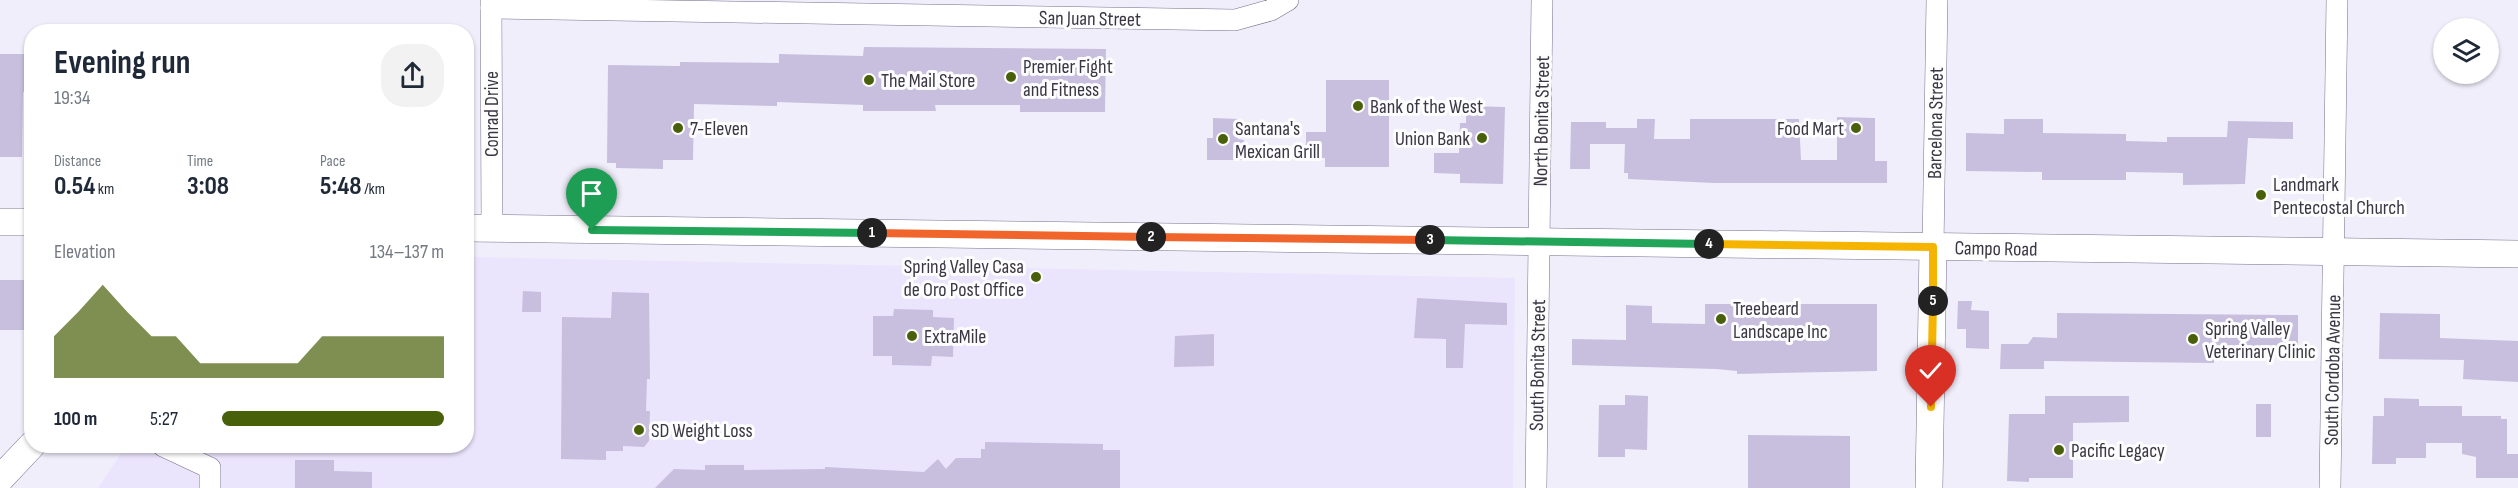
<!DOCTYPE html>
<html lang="en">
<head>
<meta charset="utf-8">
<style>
  :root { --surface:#fff; --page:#f2f2f3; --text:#1f2937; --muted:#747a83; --accent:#49600a }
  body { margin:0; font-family:"Sofia Sans Condensed",sans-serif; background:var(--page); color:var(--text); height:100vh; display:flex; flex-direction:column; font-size:22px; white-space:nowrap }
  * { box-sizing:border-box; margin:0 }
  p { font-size:20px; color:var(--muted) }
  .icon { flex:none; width:33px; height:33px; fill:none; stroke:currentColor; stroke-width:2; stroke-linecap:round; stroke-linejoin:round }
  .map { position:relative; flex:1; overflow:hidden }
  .sheet { position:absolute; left:24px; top:24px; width:450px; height:429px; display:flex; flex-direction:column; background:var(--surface); border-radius:24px; box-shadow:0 2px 4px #0004 }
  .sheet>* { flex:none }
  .controls { position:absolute; left:2433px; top:18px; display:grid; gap:12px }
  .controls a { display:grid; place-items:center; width:66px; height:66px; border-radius:50%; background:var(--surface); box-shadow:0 2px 4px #0004; font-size:30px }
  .pin { position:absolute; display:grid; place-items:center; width:51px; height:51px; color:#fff; margin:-62px -26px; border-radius:50% 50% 50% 0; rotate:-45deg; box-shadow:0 0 6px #0007 }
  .pin .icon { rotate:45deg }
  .km { position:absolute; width:30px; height:30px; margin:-15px; border-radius:50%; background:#222; color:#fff; font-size:16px; line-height:30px; text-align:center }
  .round { display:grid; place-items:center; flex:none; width:63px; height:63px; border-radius:24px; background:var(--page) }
  .head { display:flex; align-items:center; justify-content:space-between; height:102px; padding:0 30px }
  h1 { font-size:33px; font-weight:700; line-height:45px }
  .stats { display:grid; grid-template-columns:repeat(3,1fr); gap:9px; height:102px; padding:6px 30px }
  .stats div { display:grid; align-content:center }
  .stats b { font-size:26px; font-weight:700 }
  .stats small { font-size:16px; font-weight:400 }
  .stats p { font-size:16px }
  .chart { height:168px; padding:12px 30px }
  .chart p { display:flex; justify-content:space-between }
  .chart svg { width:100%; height:108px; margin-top:6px; fill:var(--accent); opacity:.7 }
  ul { padding:0 30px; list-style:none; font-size:20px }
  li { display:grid; grid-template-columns:96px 72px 1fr; align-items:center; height:45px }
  li i { height:15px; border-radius:8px; background:var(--accent) }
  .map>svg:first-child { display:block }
  .built { fill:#ebe4fd }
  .building { fill:#c8bfdf }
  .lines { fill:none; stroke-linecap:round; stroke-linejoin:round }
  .minor-casing { stroke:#776f8c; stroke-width:22 }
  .major-casing { stroke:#776f8c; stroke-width:28 }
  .minor { stroke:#fff; stroke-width:21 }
  .major { stroke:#fff; stroke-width:27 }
  .split-1-casing { stroke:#fff; stroke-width:12 }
  .split-2-casing { stroke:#fff; stroke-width:12 }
  .split-3-casing { stroke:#fff; stroke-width:12 }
  .split-4-casing { stroke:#fff; stroke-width:12 }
  .split-5-casing { stroke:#fff; stroke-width:12 }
  .split-6-casing { stroke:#fff; stroke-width:12 }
  .split-1 { stroke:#22a559; stroke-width:8 }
  .split-2 { stroke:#f0652b; stroke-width:8 }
  .split-3 { stroke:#f0652b; stroke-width:8 }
  .split-4 { stroke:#22a559; stroke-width:8 }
  .split-5 { stroke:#f5b400; stroke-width:8 }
  .split-6 { stroke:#f5b400; stroke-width:8 }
  .poi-dot { fill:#49600a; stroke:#fdfdfd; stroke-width:2 }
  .labels { text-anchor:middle; stroke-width:6; stroke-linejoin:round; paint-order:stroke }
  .street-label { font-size:20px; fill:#3a3643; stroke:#fdfdfd }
  .poi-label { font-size:20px; fill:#3a3643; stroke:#fdfdfd; text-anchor:start }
</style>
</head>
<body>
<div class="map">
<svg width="2518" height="488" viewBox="0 0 2518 488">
  <rect width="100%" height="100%" fill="#f1eefb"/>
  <!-- built -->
  <path class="built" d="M467 257 1515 278 1513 488H98L126 446H466Z"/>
  <!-- building -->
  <g class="building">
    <path d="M864 47 1106 49 1105 112H1020V105H935L936 111H863V105L777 102V106L694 104 693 160H663V169L616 168V163H607L608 65 680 66V62L779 63V54L863 56Z"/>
    <path d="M0 54H32V92H23L22 157H0Z"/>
    <path d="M1326 80H1389V167H1325V158H1306V132H1326Z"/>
    <path d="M1466 106 1505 107 1503 184 1460 183V174L1434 173V153H1459L1460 123H1466Z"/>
    <path d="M1837 117 1875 118V161H1887V183H1714L1628 179V173H1624L1625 144H1590V169H1570L1571 122H1606V128H1637V119H1655L1654 139H1690V119H1799L1801 160H1837Z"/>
    <path d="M1213 118 1238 119V139L1244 140 1243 160H1207V138H1213Z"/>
    <path d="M2004 119H2043V133L2126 134V141L2167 142V137H2227L2228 121 2293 122V139L2248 138 2245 184 2183 185V173L2126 172V180H2042V172L1966 171V133L2004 134Z"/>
    <rect x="0" y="280" width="32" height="50"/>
    <path d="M523 291 541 292V312H522Z"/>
    <path d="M612 292 649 293 650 379H647L646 411H650L649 441 644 447 623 446V451H606V460L561 459 562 317 611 318Z"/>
    <path d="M1417 298 1507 303V325L1465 324 1463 368H1446V339L1414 338Z"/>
    <path d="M1958 301H1972L1971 310 1989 311V349L1966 348V329H1957Z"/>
    <path d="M1705 304H1877V371L1737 374V371L1716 369 1572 365V339L1626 340V305L1652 306V323L1705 324Z"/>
    <path d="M894 309 933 310V317L954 318 953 357 932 356 931 366 892 365V356H873V316H893Z"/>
    <path d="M2057 313 2298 315V350L2214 349V363L2044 361V369H2000L2001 344H2028L2033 337 2057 338Z"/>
    <path d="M2380 313 2440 314V338L2518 341V382L2463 379 2464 360 2379 359Z"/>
    <path d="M1214 334V366L1174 367 1175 336Z"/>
    <path d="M1625 395 1648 396 1647 450 1625 449V457H1598L1599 405H1625Z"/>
    <path d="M2045 396H2129V422L2073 423V478H2029V482L2007 481 2009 414H2045Z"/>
    <path d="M2384 398 2419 399V406H2462V416H2501V419H2507V454H2518V478H2476V457L2462 454V443H2426V458H2396V464H2372L2373 416H2384Z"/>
    <rect x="2256" y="404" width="15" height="33"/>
    <path d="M1748 435 1850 436V488H1748Z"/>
    <path d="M985 442 1103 444V450H1120V488H655L674 469 705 470V465H744V470L825 469V467L924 472 938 459 946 469 956 458H981V449H985Z"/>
    <path d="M295 460H334V471L372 472V488H295Z"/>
  </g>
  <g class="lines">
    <defs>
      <g id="minor">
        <path d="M491 0 492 228"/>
        <path d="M491 8 1235 20 1271 10 1288 0"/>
        <path d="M1933 247 1937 0"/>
        <path d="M163 446 210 468V488"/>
        <path d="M1536 488 1542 0"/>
        <path d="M2330 488 2337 0"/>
      </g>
      <g id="major">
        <path d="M0 222H32"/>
        <path d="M466 228 2518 254"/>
        <path d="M0 479 32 445"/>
        <path d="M1929 488 1933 247"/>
      </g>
    </defs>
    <!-- minor casing -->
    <use href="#minor" class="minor-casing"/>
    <!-- major casing -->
    <use href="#major" class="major-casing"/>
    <!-- minor -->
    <use href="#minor" class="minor"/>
    <!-- major -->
    <use href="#major" class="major"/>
  </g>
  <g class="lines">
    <defs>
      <path id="split-1" d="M592 230 872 233"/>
      <path id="split-2" d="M872 233 1151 237"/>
      <path id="split-3" d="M1151 237 1430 240"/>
      <path id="split-4" d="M1430 240 1709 244"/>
      <path id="split-5" d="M1709 244 1933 247V301"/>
      <path id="split-6" d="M1931 407 1933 301"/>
    </defs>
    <!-- split-1 casing -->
    <use href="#split-1" class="split-1-casing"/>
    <!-- split-2 casing -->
    <use href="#split-2" class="split-2-casing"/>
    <!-- split-3 casing -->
    <use href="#split-3" class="split-3-casing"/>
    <!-- split-4 casing -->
    <use href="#split-4" class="split-4-casing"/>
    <!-- split-5 casing -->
    <use href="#split-5" class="split-5-casing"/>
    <!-- split-6 casing -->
    <use href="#split-6" class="split-6-casing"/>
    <!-- split-1 -->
    <use href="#split-1" class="split-1"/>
    <!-- split-2 -->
    <use href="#split-2" class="split-2"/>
    <!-- split-3 -->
    <use href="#split-3" class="split-3"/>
    <!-- split-4 -->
    <use href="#split-4" class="split-4"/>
    <!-- split-5 -->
    <use href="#split-5" class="split-5"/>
    <!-- split-6 -->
    <use href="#split-6" class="split-6"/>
  </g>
  <!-- markers -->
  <g class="poi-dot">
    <circle cx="1011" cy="77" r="6"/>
    <circle cx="869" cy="80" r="6"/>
    <circle cx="1358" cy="106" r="6"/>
    <circle cx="678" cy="128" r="6"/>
    <circle cx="1856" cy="128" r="6"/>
    <circle cx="1482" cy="138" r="6"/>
    <circle cx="1223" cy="139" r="6"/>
    <circle cx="2261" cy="195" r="6"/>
    <circle cx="1036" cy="277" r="6"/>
    <circle cx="1721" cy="319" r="6"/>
    <circle cx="912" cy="336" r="6"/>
    <circle cx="2193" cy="339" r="6"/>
    <circle cx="639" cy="430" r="6"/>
    <circle cx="2059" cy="450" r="6"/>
  </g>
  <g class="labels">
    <!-- street labels -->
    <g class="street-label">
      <text transform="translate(1090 18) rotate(1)" y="7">San Juan Street</text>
      <text transform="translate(491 114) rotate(-90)" y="7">Conrad Drive</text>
      <text transform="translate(1541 121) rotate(-89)" y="7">North Bonita Street</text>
      <text transform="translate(1935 123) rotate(-89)" y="7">Barcelona Street</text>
      <text transform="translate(1996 248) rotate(1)" y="7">Campo Road</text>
      <text transform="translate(1537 365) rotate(-89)" y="7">South Bonita Street</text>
      <text transform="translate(2332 370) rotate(-89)" y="7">South Cordoba Avenue</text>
    </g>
    <!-- poi labels -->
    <g class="poi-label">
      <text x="1023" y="73">Premier Fight<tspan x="1023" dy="23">and Fitness</tspan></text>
      <text x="881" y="87">The Mail Store</text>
      <text x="1370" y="113">Bank of the West</text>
      <text x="690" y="135">7-Eleven</text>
      <text x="1235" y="135">Santana's<tspan x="1235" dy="23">Mexican Grill</tspan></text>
      <text x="1844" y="135" text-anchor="end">Food Mart</text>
      <text x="1470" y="145" text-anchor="end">Union Bank</text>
      <text x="2273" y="191">Landmark<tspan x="2273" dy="23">Pentecostal Church</tspan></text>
      <text x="1024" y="273" text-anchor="end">Spring Valley Casa<tspan x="1024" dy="23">de Oro Post Office</tspan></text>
      <text x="1733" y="315">Treebeard<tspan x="1733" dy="23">Landscape Inc</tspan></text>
      <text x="2205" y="335">Spring Valley<tspan x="2205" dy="23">Veterinary Clinic</tspan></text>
      <text x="924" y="343">ExtraMile</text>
      <text x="651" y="437">SD Weight Loss</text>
      <text x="2071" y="457">Pacific Legacy</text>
    </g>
  </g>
</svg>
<div class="controls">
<a><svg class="icon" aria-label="layers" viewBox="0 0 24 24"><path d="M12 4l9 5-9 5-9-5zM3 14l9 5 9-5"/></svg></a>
</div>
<div class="pin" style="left:592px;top:230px;background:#1e9e55"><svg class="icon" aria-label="arrive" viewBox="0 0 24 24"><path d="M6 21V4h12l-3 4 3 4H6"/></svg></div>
<div class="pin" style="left:1931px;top:407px;background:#d93025"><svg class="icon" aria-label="check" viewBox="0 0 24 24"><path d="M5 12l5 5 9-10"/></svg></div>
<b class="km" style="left:872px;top:233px">1</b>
<b class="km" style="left:1151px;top:237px">2</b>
<b class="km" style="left:1430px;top:240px">3</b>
<b class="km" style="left:1709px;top:244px">4</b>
<b class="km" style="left:1933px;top:301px">5</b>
<section class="sheet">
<div class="head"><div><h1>Evening run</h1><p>19:34</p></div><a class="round"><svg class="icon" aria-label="share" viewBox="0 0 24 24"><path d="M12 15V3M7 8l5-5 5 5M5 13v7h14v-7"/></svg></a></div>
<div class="stats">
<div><p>Distance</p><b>0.54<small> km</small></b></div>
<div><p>Time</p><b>3:08</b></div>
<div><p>Pace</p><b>5:48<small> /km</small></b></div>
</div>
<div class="chart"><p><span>Elevation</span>134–137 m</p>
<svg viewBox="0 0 160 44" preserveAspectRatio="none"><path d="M0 44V27L10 17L20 6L30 17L40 27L50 27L60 38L70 38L80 38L90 38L100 38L110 27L120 27L130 27L140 27L150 27L160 27V44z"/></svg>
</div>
<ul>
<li><b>100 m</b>5:27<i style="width:100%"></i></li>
</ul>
</section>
</div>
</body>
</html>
